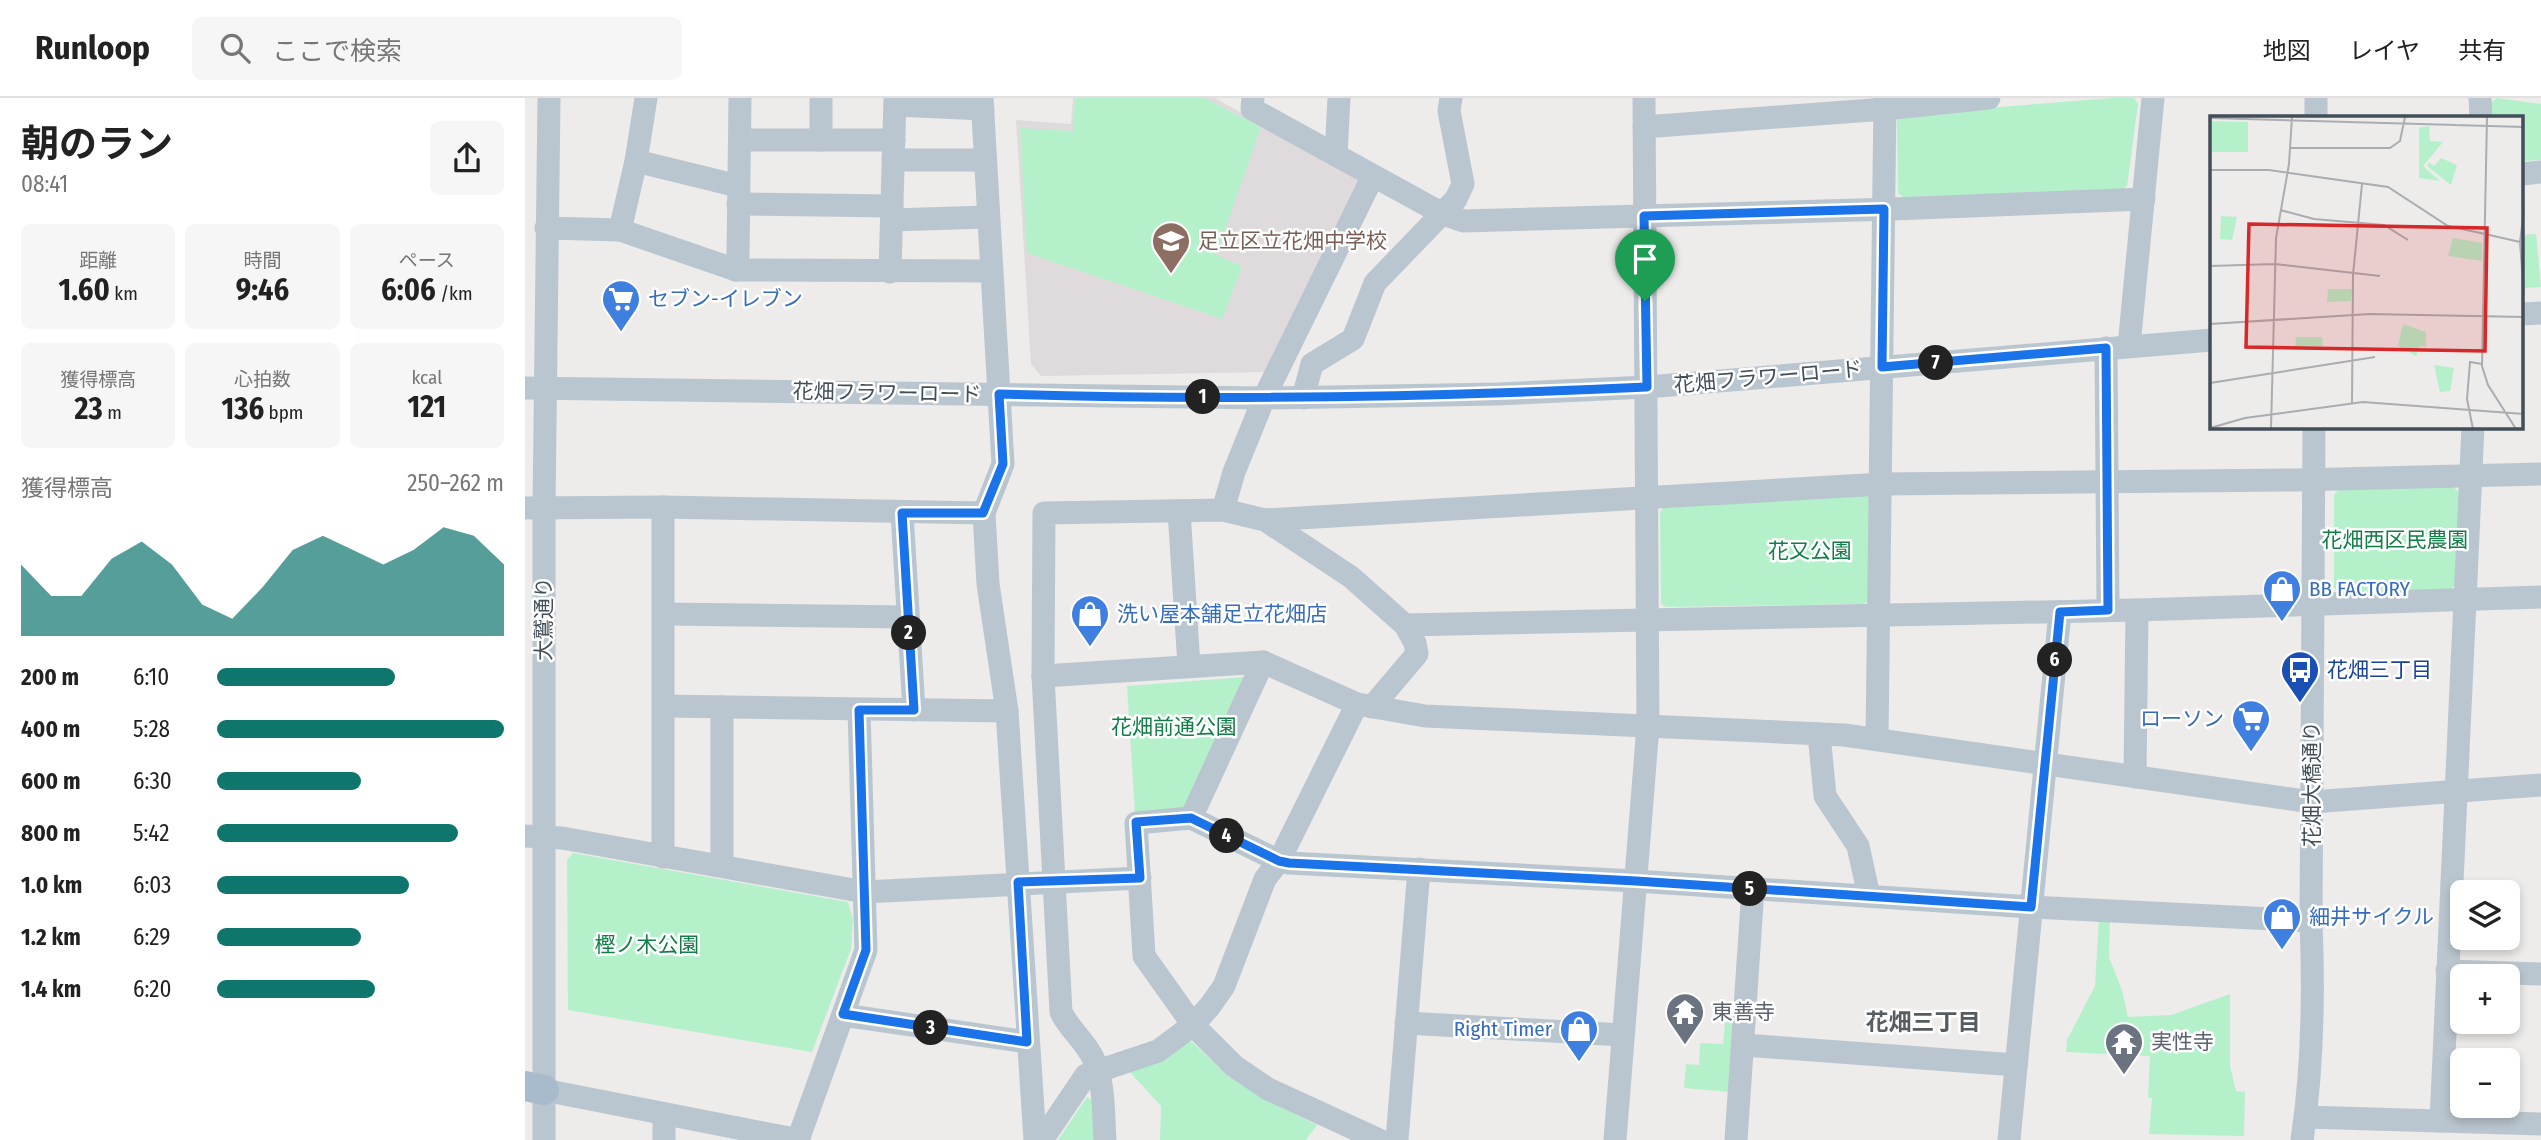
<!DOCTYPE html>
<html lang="ja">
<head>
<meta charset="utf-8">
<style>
  :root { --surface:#fff; --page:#f6f6f6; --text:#222; --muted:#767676; --line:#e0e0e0; --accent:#0f766e }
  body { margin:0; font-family:"Fira Sans Condensed","Noto Sans JP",sans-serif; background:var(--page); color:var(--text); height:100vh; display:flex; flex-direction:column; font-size:26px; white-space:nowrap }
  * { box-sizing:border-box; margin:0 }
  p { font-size:23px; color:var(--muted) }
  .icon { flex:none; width:38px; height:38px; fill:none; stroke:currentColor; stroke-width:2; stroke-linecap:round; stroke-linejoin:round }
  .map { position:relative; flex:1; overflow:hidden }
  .side { display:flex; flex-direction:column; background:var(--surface); width:525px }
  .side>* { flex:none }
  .fabs { position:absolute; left:1925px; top:782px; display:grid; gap:14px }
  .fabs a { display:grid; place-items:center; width:70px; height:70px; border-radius:10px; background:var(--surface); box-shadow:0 4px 10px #0003; font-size:35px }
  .pin { position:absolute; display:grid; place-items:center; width:60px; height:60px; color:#fff; margin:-72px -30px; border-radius:50% 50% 50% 0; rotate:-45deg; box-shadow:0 0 7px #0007 }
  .pin .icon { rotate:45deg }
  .km { position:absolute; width:35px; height:35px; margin:-18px; border-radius:50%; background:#222; color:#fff; font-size:19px; line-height:35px; text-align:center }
  .round { display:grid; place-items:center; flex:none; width:74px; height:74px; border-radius:10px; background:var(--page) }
  .overview { display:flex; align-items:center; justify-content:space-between; height:119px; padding:0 21px }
  h1 { font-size:38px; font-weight:700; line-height:52px }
  .stats { display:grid; grid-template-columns:repeat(3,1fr); gap:10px; height:119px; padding:7px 21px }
  .stats div { display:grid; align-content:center; border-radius:10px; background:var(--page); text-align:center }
  .stats b { font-size:30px; font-weight:700 }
  .stats small { font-size:19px; font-weight:400 }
  .stats p { font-size:19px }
  .chart { height:196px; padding:14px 21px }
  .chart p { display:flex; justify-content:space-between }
  .chart svg { width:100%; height:126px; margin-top:7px; fill:var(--accent); opacity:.7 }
  ul { padding:0 21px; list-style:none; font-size:23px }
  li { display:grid; grid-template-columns:112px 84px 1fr; align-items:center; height:52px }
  li i { height:18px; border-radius:9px; background:var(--accent) }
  header { display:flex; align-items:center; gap:42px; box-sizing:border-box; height:98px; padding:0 35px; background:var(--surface); border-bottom:2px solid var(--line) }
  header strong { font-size:33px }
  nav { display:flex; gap:38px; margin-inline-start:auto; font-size:24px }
  .search { width:490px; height:63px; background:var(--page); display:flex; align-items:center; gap:18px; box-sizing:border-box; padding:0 24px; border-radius:10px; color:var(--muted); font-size:26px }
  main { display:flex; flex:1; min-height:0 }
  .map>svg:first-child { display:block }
  .education { fill:#dfdbdd }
  .green { fill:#b4f1cb }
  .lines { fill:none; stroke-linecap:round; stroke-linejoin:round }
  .minor { stroke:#bac6cf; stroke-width:23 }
  .major { stroke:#a8bbcd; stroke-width:30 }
  .route-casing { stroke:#fff; stroke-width:14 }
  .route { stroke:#1a73e8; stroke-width:9 }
  .labels { text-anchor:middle; stroke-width:5; stroke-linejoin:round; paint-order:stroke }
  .education-label { font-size:21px; fill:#785e54; stroke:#fff; text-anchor:start }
  .shop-label { font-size:21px; fill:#366cbe; stroke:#fff; text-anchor:start }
  .street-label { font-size:21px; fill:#424f59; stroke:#fff }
  .park-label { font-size:21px; fill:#107e45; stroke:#fff }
  .transit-label { font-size:21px; fill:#164399; stroke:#fff; text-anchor:start }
  .worship-label { font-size:21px; fill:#5b616d; stroke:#fff; text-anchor:start }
  .neighbourhood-label { font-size:23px; font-weight:bold; fill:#575c60; stroke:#fff }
  .inset-road { fill:none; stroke:#a9adb1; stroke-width:2 }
  .view { fill:#d62828; fill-opacity:0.15; stroke:#d62828; stroke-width:3.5 }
  .inset-edge { fill:none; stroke:#424f59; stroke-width:3.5 }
</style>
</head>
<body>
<header>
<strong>Runloop</strong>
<div class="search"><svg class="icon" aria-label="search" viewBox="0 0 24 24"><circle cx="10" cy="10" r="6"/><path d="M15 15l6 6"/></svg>ここで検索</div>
<nav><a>地図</a><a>レイヤ</a><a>共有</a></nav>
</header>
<main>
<section class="side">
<div class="overview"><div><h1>朝のラン</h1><p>08:41</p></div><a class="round"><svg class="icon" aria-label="share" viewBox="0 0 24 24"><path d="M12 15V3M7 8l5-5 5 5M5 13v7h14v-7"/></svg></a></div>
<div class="stats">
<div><p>距離</p><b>1.60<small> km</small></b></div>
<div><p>時間</p><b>9:46</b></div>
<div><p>ペース</p><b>6:06<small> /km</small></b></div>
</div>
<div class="stats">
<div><p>獲得標高</p><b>23<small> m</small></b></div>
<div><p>心拍数</p><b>136<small> bpm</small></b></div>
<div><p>kcal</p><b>121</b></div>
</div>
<div class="chart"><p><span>獲得標高</span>250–262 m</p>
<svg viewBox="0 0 160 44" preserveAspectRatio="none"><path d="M0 44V19L10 30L20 30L30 17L40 11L50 19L60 33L70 38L80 27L90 14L100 9L110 14L120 19L130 14L140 6L150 9L160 19V44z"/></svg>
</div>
<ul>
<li><b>200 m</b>6:10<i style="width:62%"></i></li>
<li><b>400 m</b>5:28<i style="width:100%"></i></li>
<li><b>600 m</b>6:30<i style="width:50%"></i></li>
<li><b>800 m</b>5:42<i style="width:84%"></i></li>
<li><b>1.0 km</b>6:03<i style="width:67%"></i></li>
<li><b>1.2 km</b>6:29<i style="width:50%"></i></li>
<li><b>1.4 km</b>6:20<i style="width:55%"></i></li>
</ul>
</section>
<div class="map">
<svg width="2016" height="1042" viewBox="0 0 2016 1042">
  <rect width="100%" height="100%" fill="#eeebeb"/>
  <!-- education -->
  <path class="education" d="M548 0H690L833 80 835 89 743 274 516 278 506 266 491 22 546 26Z"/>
  <!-- green -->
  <g class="green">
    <path d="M550 0H679L736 29 691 157 717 168 697 221 502 155 495 30 548 33Z"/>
    <path d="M1587 0H1609L1613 6 1602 88 1595 93 1378 99 1373 95 1372 21 1377 17Z"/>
    <path d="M1972 0 2016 6V62L1997 63V19H1965V5Z"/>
    <path d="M2011 136 2016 189 1997 190V137Z"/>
    <path d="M1927 388 1934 394 1930 487 1924 493 1814 496 1809 489V397L1815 390Z"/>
    <path d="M1340 395 1345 399V502L1339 506 1141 509 1136 506 1135 414 1138 410Z"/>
    <path d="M720 579 663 710 610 716 602 588Z"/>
    <path d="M48 755 323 804 328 822 326 851 287 954 43 912 42 762Z"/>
    <path d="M1574 819H1585L1584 859 1597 892 1603 919 1646 917 1705 896V968L1711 993 1720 994 1719 1038 1624 1036 1627 1000 1623 999 1625 958 1541 954 1542 942 1570 888Z"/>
    <path d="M1200 924 1210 925 1205 994 1159 990 1161 966 1174 967 1175 945 1198 946Z"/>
    <path d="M661 944H667L704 979 743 1003 792 1027 781 1042H635L636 1008 604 973C626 966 644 961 661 944Z"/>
    <path d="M562 999 568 1004 570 1042H533Z"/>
  </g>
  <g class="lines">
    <!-- minor -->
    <g class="minor">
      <path d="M457 0 478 366 459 415 463 486 482 613 510 1042"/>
      <path d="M728 0 727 11 918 116 939 123 1368 111 1619 101"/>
      <path d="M1791 0V19"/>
      <path d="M1955 0 1956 19"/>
      <path d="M370 7 458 11"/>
      <path d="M1119 29 1360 11 1464 0"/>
      <path d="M215 42H369"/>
      <path d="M296 42V0"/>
      <path d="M811 57 814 0"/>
      <path d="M368 62H460"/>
      <path d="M111 63 213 88"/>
      <path d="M1997 76 2016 74"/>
      <path d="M213 106 367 108"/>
      <path d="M367 122 463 119"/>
      <path d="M21 130 95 132 211 172 466 173"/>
      <path d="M95 132 111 63 121 0"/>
      <path d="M211 172 213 158 215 0"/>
      <path d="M365 174 370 0"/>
      <path d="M1997 216 2016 215"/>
      <path d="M1604 248 1628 0"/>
      <path d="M1581 250 1583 512"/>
      <path d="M0 290 739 300 973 296 1122 289 1687 242"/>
      <path d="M778 300 787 266 828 241 850 185 931 101 938 86 924 13 926 0"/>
      <path d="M0 410 138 409 459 415"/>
      <path d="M698 412 709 374 739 300 848 78"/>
      <path d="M654 413 664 568"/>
      <path d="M377 415 389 612"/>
      <path d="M740 422 1357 386 1772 382 2016 376"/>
      <path d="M139 516 383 519"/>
      <path d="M880 527 1612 512 2016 499"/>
      <path d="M518 578 738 564 832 606 900 618 1319 637 1787 704 2016 687"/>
      <path d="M139 608 482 613"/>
      <path d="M197 609V767"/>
      <path d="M1294 636 1300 698 1333 748 1344 798"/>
      <path d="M1352 641 1360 0"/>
      <path d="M1610 679 1612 512"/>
      <path d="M666 720 738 564"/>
      <path d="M0 738 37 740 340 794 615 780"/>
      <path d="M138 759V409"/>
      <path d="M1922 873 2016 876"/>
      <path d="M318 917 503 944"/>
      <path d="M881 925 1098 937"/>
      <path d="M1219 947 1491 967"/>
      <path d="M19 992 274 1042"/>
      <path d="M139 1016V1042"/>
      <path d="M1780 1019 2016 1026"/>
      <path d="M1916 1023 1948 329"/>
      <path d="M19 1042V410L24 0"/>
      <path d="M273 1042 341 852 334 612"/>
      <path d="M517 1042 561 977 633 953 668 927 685 908 699 888 740 781 754 763 832 606"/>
      <path d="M580 1042C578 1015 580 985 568 960 560 943 544 931 536 914L518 578 519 415 698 412 740 422 826 479 880 527 890 545 892 556 847 609"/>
      <path d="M854 1042 743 991 709 968 668 927 619 858 611 725 666 720 754 763 764 765 1111 783 1506 809 1786 823"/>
      <path d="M872 1042 894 771"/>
      <path d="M1090 1042 1123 628 1119 0"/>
      <path d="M1211 1042 1228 791"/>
      <path d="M1484 1042 1535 514"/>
      <path d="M1777 1042C1788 969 1789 896 1786 823L1789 329"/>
    </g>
    <!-- major -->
    <path class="major" d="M0 988 19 992"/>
  </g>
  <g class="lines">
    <defs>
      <path id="route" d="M1359 111 1357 269 1581 250 1583 512 1535 514 1506 809 1111 783 764 765 754 763 666 720 611 724 615 780 493 784 502 944 318 916 341 852 334 612H389L377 415H458L478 366 474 296C690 303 906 299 1122 289L1119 118Z"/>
    </defs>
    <!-- route casing -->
    <use href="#route" class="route-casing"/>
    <!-- route -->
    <use href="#route" class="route"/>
  </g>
  <!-- icons -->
  <defs>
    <symbol id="school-pin" viewBox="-11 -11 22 30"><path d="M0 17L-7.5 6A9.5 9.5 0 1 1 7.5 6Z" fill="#8d6e63" stroke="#fff"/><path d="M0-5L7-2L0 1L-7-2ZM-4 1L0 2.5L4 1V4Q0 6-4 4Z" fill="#fff"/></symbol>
    <symbol id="supermarket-pin" viewBox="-11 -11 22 30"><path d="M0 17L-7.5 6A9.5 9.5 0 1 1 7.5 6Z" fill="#3f7fe0" stroke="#fff"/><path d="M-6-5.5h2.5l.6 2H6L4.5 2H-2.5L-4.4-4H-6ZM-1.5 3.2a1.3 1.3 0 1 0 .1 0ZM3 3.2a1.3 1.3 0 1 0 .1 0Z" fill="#fff"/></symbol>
    <symbol id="shop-pin" viewBox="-11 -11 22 30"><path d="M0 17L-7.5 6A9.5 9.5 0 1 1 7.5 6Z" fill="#3f7fe0" stroke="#fff"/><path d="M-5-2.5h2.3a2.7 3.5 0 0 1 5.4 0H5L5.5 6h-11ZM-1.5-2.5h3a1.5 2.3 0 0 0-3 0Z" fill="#fff"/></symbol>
    <symbol id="bus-pin" viewBox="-11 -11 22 30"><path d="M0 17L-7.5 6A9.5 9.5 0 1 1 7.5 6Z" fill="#1a4fb4" stroke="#fff"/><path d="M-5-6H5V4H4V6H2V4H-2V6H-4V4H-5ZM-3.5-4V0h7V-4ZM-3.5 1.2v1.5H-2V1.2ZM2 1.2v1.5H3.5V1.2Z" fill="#fff"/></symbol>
    <symbol id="temple-pin" viewBox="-11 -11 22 30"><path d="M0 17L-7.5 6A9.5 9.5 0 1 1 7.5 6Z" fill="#6b7280" stroke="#fff"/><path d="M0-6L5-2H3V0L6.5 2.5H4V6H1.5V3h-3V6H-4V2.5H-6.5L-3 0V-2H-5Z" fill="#fff"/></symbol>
  </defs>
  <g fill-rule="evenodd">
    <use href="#school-pin" x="624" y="121" width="44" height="60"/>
    <use href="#supermarket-pin" x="74" y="179" width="44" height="60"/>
    <use href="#shop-pin" x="1735" y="469" width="44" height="60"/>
    <use href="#shop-pin" x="543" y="494" width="44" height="60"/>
    <use href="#bus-pin" x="1753" y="550" width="44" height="60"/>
    <use href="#supermarket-pin" x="1704" y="599" width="44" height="60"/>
    <use href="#shop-pin" x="1735" y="797" width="44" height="60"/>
    <use href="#temple-pin" x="1138" y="892" width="44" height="60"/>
    <use href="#shop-pin" x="1032" y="909" width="44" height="60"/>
    <use href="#temple-pin" x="1577" y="922" width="44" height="60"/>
  </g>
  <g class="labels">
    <!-- education labels -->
    <g class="education-label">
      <text x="673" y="150">足立区立花畑中学校</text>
    </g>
    <!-- shop labels -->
    <g class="shop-label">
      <text x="123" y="208">セブン-イレブン</text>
      <text x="1784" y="498">BB FACTORY</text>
      <text x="592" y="523">洗い屋本舗足立花畑店</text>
      <text x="1699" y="628" text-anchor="end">ローソン</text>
      <text x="1784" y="826">細井サイクル</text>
      <text x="1027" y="938" text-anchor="end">Right Timer</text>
    </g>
    <!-- street labels -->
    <g class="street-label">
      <text transform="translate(1243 279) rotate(-5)" y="7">花畑フラワーロード</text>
      <text transform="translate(362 295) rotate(1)" y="7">花畑フラワーロード</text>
      <text transform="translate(19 521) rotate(-90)" y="7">大鷲通り</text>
      <text transform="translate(1787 686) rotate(-90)" y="7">花畑大橋通り</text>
    </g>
    <!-- park labels -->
    <g class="park-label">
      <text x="1870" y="449">花畑西区民農園</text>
      <text x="1285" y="460">花又公園</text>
      <text x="649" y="636">花畑前通公園</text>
      <text x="122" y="854">樫ノ木公園</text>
    </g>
    <!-- transit labels -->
    <g class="transit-label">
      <text x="1802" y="579">花畑三丁目</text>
    </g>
    <!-- worship labels -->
    <g class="worship-label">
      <text x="1187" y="921">東善寺</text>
      <text x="1626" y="951">実性寺</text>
    </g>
    <!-- neighbourhood labels -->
    <g class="neighbourhood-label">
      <text x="1398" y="932">花畑三丁目</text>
    </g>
  </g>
  <!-- overview -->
  <g transform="translate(1685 18)">
    <rect width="313" height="313" fill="#eeebeb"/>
    <path d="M0 5 38 6V36H0ZM219 10 220 25 233 26 213 50 230 65 209 62V12ZM231 42 247 49 241 69 217 50 219 46 224 50ZM11 100 27 101 22 124 10 123ZM243 122 272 127V145L238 140ZM118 173H142L141 185 117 186ZM193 208 216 216V231L210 230 206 240 188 230ZM86 221H112L113 230 85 232ZM224 249 244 252 240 275 230 276Z" fill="#b4f1cb"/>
    <path class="inset-road" d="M277 1 272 250 278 269 306 313M0 2 246 9M244 9 314 11M81 32H180L190 25 195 1M0 54H59L178 71 238 110 275 118M70 94 104 103 174 109 198 124M314 94 310 126 314 180M275 118 310 126M0 150 65 148 170 160M0 208 160 198 314 201M0 267 165 241M142 287 143 159 152 68M0 312 35 302 153 286 314 298M61 313 66 122 79 48 82 1M263 313 257 283 260 246 272 248"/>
    <path class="view" d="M39 108 277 112 275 235 36 231Z"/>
    <rect width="313" height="313" class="inset-edge"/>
  </g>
</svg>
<div class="fabs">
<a><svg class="icon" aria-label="layers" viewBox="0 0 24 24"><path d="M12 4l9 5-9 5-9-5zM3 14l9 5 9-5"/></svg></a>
<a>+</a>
<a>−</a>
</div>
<div class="pin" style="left:1120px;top:203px;background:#1e9e55"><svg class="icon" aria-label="arrive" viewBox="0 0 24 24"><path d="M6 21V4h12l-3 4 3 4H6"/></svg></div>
<b class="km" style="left:678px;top:299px">1</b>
<b class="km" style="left:384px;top:535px">2</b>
<b class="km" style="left:406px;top:930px">3</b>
<b class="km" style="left:702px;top:738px">4</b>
<b class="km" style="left:1225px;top:791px">5</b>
<b class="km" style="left:1530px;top:562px">6</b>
<b class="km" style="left:1411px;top:265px">7</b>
</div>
</main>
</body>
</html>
